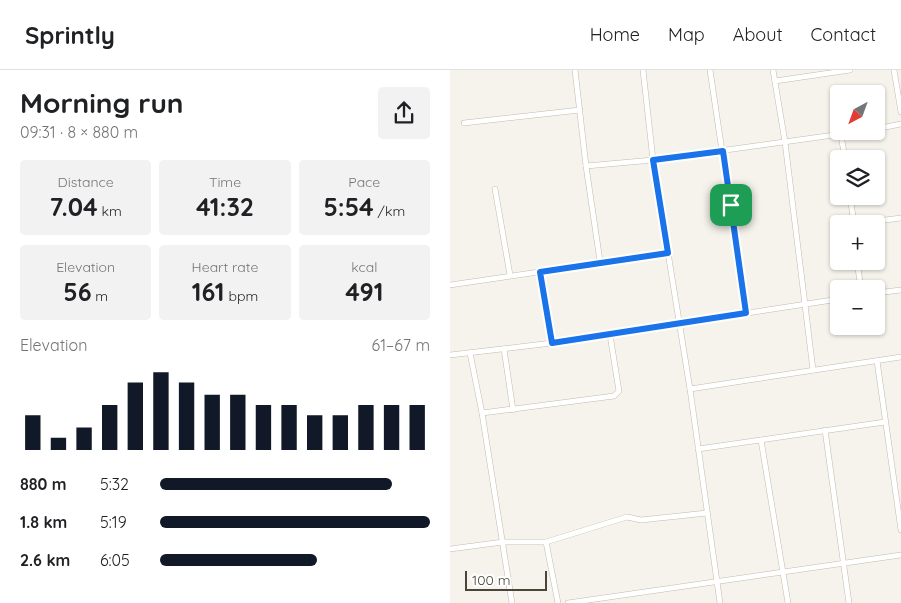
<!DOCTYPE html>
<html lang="en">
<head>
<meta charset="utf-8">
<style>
  :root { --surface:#fff; --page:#f2f2f2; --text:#202124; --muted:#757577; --line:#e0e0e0; --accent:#111827 }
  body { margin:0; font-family:Quicksand,sans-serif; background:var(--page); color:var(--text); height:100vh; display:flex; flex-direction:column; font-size:19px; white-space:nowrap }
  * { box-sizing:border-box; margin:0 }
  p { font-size:16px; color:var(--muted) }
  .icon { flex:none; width:28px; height:28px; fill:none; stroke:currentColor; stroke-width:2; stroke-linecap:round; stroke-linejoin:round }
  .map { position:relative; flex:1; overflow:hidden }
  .side { display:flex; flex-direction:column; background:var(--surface); width:450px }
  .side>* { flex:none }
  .needle { width:32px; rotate:221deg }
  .fabs { position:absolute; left:380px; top:15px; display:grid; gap:10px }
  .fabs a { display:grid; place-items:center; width:55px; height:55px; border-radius:5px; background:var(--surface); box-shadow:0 1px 4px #0004; font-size:25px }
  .scale { position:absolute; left:15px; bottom:12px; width:82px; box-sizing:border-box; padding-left:5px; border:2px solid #4b4439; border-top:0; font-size:14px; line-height:18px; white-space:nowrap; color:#4b4439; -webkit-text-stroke:4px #fff; paint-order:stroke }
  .pin { position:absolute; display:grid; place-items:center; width:42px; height:42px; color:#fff; margin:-21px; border-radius:10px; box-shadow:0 2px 8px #0006 }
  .round { display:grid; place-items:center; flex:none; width:52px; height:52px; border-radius:5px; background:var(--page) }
  .headline { display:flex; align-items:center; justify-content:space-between; height:85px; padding:0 20px }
  h1 { font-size:28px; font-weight:800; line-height:38px }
  .stats { display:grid; grid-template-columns:repeat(3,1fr); gap:8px; height:85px; padding:5px 20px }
  .stats div { display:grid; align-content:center; border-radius:5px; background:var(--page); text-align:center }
  .stats b { font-size:25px; font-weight:800 }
  .stats small { font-size:14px; font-weight:400 }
  .stats p { font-size:14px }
  .chart { height:140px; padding:10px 20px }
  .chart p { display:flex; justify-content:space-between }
  .chart svg { width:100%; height:90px; margin-top:5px; stroke:var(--accent); stroke-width:6 }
  ul { padding:0 20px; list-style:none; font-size:16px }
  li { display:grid; grid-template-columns:80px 60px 1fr; align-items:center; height:38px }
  li i { height:12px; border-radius:6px; background:var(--accent) }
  header { display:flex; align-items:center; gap:30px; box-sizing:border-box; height:70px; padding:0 25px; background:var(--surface); border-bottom:1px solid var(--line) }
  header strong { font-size:24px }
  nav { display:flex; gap:28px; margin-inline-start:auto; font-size:18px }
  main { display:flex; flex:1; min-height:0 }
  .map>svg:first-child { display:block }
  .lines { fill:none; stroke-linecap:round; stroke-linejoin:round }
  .minor-casing { stroke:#c2bbae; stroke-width:6 }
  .minor { stroke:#fff; stroke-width:5 }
  .route-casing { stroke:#fff; stroke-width:10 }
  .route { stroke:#1a73e8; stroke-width:6 }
</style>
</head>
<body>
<header>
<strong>Sprintly</strong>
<nav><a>Home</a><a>Map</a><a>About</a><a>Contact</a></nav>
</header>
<main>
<section class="side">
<div class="headline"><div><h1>Morning run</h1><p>09:31 · 8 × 880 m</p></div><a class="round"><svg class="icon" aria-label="share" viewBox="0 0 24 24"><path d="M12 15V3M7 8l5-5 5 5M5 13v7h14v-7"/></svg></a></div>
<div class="stats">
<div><p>Distance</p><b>7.04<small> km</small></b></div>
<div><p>Time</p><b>41:32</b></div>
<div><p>Pace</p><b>5:54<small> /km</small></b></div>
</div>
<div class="stats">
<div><p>Elevation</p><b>56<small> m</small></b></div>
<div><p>Heart rate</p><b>161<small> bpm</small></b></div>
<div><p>kcal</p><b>491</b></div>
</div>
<div class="chart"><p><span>Elevation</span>61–67 m</p>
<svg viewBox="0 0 160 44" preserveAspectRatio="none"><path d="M5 44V27M15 44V38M25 44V33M35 44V22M45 44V11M55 44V6M65 44V11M75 44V17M85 44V17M95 44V22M105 44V22M115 44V27M125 44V27M135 44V22M145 44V22M155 44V22"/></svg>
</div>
<ul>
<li><b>880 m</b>5:32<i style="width:86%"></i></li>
<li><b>1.8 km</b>5:19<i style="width:100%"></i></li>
<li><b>2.6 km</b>6:05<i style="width:58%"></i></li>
</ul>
</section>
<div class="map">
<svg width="451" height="533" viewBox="0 0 451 533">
  <rect width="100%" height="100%" fill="#f6f3ec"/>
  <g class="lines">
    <defs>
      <g id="minor">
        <path d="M125 0 136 96 150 191"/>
        <path d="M193 0 203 90 240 319 270 533"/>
        <path d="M260 0 296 243"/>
        <path d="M323 0 335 72 363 300"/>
        <path d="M444 0 451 42"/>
        <path d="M325 11 400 0"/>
        <path d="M14 53 130 40"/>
        <path d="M426 59 451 54"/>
        <path d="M391 65 395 89"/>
        <path d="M136 96 203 90 413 61"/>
        <path d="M45 119 60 205"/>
        <path d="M400 126 404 154"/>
        <path d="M404 154 451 148"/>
        <path d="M407 191 411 219"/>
        <path d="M90 202 102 273"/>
        <path d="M0 215 218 183"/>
        <path d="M426 223 451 220"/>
        <path d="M54 279 63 340"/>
        <path d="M20 283 32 343 62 533"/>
        <path d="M0 285 102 273 389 229"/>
        <path d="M427 291 451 460"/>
        <path d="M240 319 451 287"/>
        <path d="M32 343 164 326 169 321 160 265"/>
        <path d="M375 360 399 533"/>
        <path d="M311 370 338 533"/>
        <path d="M248 379 435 352"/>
        <path d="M96 472 108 533"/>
        <path d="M0 479 53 472H96L177 447 191 450 257 443"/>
        <path d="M118 533 451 485"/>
      </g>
    </defs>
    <!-- minor casing -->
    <use href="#minor" class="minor-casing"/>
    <!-- minor -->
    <use href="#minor" class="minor"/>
  </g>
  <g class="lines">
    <defs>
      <path id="route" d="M273 81 296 243 102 273 90 202 218 183 203 90Z"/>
    </defs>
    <!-- route casing -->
    <use href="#route" class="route-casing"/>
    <!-- route -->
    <use href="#route" class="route"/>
  </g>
</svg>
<div class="fabs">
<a><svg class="needle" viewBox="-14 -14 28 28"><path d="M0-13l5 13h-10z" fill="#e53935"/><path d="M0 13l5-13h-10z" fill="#757577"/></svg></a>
<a><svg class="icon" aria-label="layers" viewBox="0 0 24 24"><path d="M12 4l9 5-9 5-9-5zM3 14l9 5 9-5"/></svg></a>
<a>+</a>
<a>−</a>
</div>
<div class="scale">100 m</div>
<div class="pin" style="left:281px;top:135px;background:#1e9e55"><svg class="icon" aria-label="arrive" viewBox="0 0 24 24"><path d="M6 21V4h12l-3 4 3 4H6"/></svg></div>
</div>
</main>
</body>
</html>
